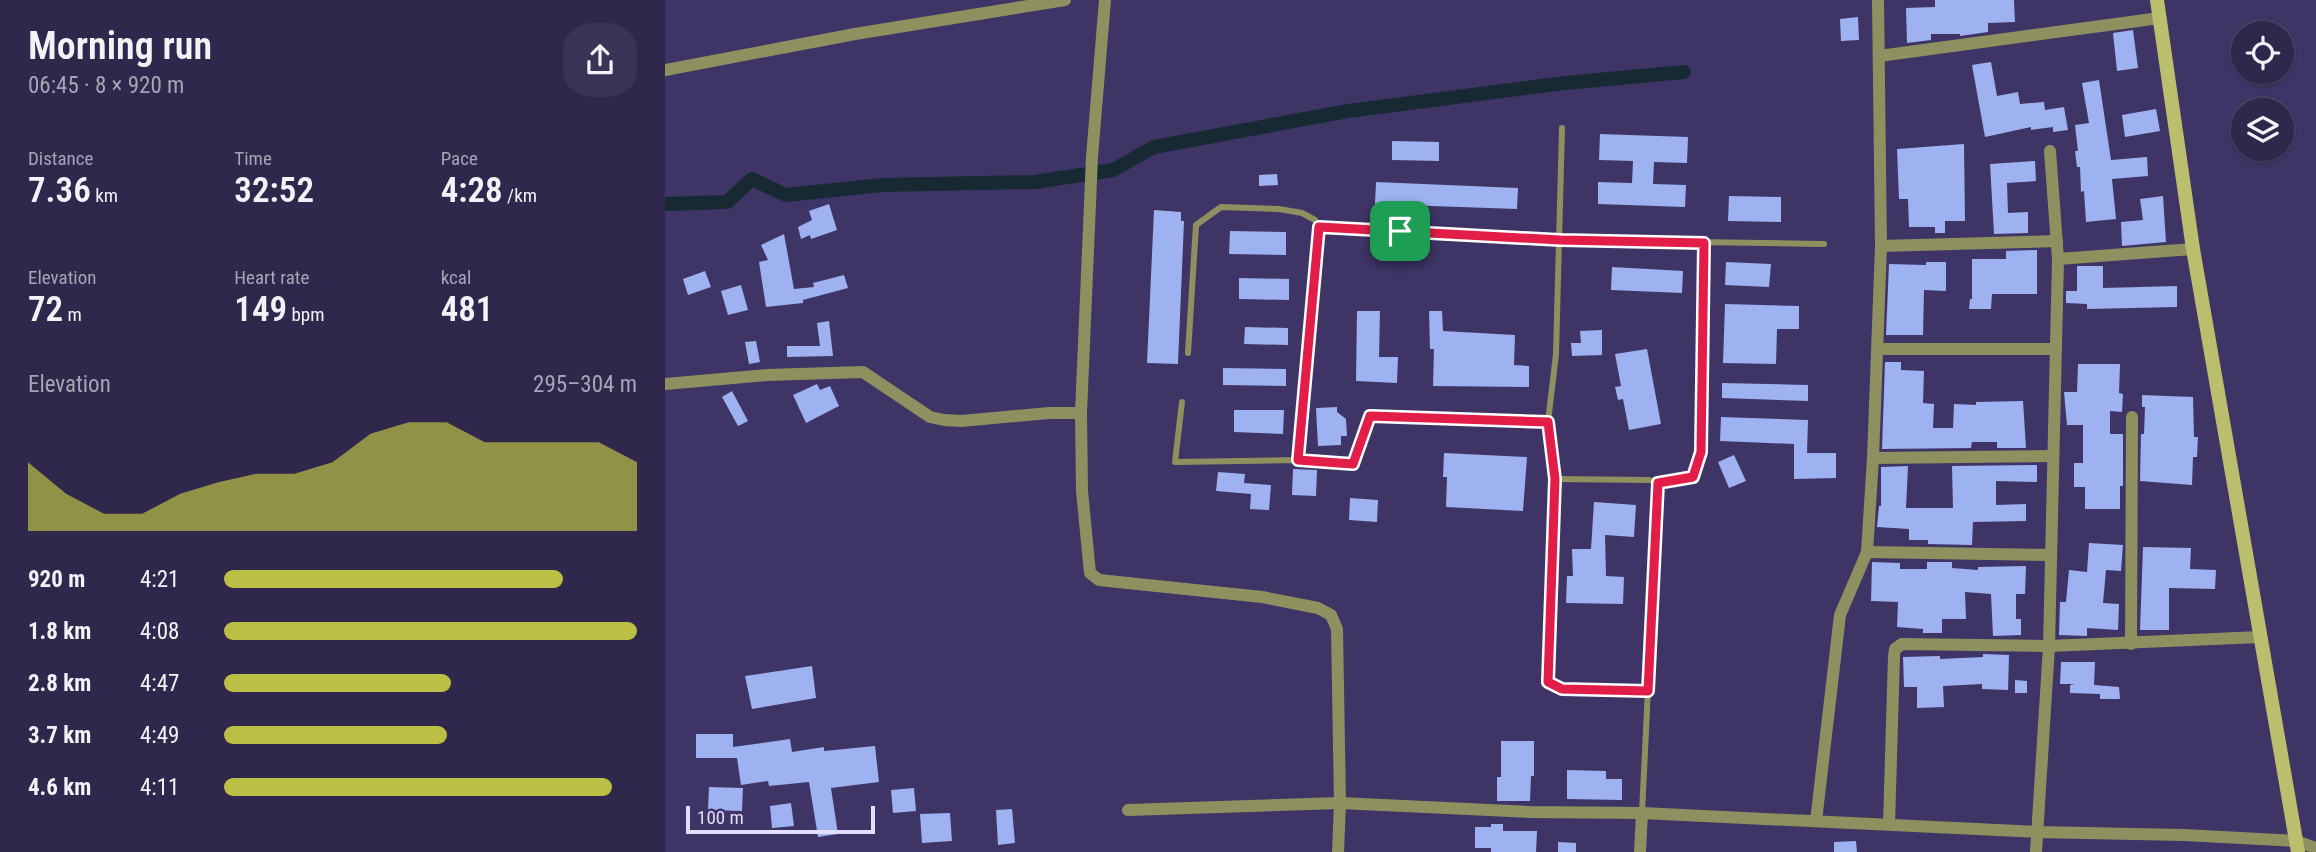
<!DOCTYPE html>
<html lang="en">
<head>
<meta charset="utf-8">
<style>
  :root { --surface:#2f274c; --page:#3b3356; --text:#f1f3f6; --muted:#a7a5b5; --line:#4a4464; --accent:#bbc044 }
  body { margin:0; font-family:"Roboto Condensed",sans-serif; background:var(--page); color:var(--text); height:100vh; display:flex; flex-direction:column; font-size:26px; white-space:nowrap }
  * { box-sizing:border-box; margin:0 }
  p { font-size:23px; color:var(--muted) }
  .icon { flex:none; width:38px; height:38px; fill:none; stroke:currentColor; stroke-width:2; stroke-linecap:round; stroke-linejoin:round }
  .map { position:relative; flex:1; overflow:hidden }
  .panel { display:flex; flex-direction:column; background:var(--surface); width:665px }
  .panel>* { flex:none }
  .buttons { position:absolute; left:1566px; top:21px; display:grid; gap:14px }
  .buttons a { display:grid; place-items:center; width:63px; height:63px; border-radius:50%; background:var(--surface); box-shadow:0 2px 5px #0004,0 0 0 2px var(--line); font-size:35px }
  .scale { position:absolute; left:21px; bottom:18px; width:189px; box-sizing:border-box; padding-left:7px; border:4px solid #e2defd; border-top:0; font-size:19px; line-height:24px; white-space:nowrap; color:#e2defd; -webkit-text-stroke:5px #3f3466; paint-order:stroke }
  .pin { position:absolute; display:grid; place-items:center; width:60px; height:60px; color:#fff; margin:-30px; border-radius:14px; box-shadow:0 4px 10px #0006 }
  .round { display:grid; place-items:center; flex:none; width:74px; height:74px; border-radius:28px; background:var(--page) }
  .overview { display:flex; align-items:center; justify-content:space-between; height:119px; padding:0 28px }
  h1 { font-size:38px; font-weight:600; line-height:52px }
  .stats { display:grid; grid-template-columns:repeat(3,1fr); gap:10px; height:119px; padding:7px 28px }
  .stats div { display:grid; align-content:center }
  .stats b { font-size:35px; font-weight:600 }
  .stats small { font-size:19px; font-weight:400 }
  .stats p { font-size:19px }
  .chart { height:196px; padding:14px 28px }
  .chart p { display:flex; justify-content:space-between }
  .chart svg { width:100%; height:126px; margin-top:7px; fill:var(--accent); opacity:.7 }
  ul { padding:0 28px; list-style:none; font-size:23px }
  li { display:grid; grid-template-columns:112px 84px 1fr; align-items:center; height:52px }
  li i { height:18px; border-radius:9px; background:var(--accent) }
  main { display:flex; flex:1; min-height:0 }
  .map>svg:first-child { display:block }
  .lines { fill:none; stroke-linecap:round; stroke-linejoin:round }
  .canal { stroke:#172a34; stroke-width:14 }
  .building { fill:#9eb1f0 }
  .lane { stroke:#8e915f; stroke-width:6 }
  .street { stroke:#8e915f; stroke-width:12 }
  .secondary { stroke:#bbbf6d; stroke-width:14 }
  .route-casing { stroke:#fff; stroke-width:14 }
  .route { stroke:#e11d48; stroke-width:9 }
</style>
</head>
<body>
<main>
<section class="panel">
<div class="overview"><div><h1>Morning run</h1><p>06:45 · 8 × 920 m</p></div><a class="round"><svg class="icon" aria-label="share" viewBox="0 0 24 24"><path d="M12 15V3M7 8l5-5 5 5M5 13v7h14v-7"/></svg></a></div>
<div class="stats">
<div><p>Distance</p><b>7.36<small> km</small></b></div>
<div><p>Time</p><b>32:52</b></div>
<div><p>Pace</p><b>4:28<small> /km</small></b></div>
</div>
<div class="stats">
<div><p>Elevation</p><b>72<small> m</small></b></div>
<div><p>Heart rate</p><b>149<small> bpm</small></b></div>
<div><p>kcal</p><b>481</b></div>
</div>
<div class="chart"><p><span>Elevation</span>295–304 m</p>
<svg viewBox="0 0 160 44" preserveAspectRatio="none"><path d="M0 44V20L10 31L20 38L30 38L40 31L50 27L60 24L70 24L80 20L90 10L100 6L110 6L120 13L130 13L140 13L150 13L160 20V44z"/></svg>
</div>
<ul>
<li><b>920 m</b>4:21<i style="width:82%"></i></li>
<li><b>1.8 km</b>4:08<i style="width:100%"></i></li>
<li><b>2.8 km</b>4:47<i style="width:55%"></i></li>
<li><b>3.7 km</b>4:49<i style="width:54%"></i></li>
<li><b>4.6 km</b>4:11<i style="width:94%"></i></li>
</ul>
</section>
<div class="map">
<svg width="1651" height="852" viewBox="0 0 1651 852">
  <rect width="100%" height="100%" fill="#3f3466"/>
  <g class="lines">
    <!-- canal -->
    <path class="canal" d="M0 204 62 202 87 179 121 195 217 185 370 182 448 170 489 147 683 111 900 83 1019 72"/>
  </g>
  <!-- building -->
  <g class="building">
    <path d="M1270 0H1349L1350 22 1323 23V32L1295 36V34H1266V40L1242 43 1241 8 1270 7Z"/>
    <path d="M1193 17 1194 40 1176 41 1175 19Z"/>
    <path d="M1468 30 1473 68 1452 71 1448 33Z"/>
    <path d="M1326 62 1332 96 1353 92 1355 104 1379 102 1380 110 1399 107 1403 130 1388 132V127L1366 130V127L1320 137 1307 65Z"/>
    <path d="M1434 80 1446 160 1482 157 1483 176 1447 179 1451 219 1421 222 1419 191 1416 192 1415 167H1412L1410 151H1413L1410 125 1424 123 1417 83Z"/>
    <path d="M1491 109 1495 131 1460 137 1457 115Z"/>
    <path d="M935 134 1023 137 1022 163 989 162 988 184 1021 185 1020 207 933 204V182L967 183 968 161 934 160Z"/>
    <path d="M727 141 774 142V161L727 160Z"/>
    <path d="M1299 144 1300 221H1280V233H1270V227H1244L1243 199H1234L1232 149Z"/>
    <path d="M1370 161 1371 181 1342 183 1343 213 1363 212V233L1329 234 1325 164Z"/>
    <path d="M612 174 613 185 594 186V175Z"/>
    <path d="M711 182 853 188 852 209 710 204Z"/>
    <path d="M1064 196 1116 197V222L1063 221Z"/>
    <path d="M1498 196 1501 242 1457 246 1456 222 1478 220 1475 199Z"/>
    <path d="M164 204 172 230 146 239 145 235 136 239 133 227 147 220 144 211Z"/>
    <path d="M489 210 516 212V221H519L513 364 482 363Z"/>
    <path d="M565 231 621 232V255L564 254Z"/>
    <path d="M119 234 129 289 149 287 148 283 179 275 183 288 138 300V303L101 307 94 262 103 260 96 245Z"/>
    <path d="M1372 250V294H1327L1326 309H1304L1305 299H1307V259H1341V251Z"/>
    <path d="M1061 262 1106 264 1104 287 1060 285Z"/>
    <path d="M1261 262H1281V291L1259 290 1258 335H1221L1224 264 1261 265Z"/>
    <path d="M1412 266H1438V288L1512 286V307L1422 309V304L1401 303V291H1412Z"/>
    <path d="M947 267 1018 271 1017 293 946 290Z"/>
    <path d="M40 271 46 287 23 295 18 279Z"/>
    <path d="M574 278 624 279V300L574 299Z"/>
    <path d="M76 285 83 310 63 315 56 291Z"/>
    <path d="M1060 304 1134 306V329H1112L1111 364 1058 363Z"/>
    <path d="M692 311H715L714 357H733L732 383 691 381Z"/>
    <path d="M764 311H777L778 331 850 335 849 365 864 366V387L768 386 769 349H765Z"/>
    <path d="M164 321 168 356 122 357V346H155L152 323Z"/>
    <path d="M580 327 623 328V345L579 344Z"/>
    <path d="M937 330V355L907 356 906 343H916L915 331Z"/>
    <path d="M91 341 95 362 84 364 80 342Z"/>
    <path d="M982 349 996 424 964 430 958 399 953 400 950 387 956 386 950 354Z"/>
    <path d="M1220 362H1236V370L1259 371 1258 403 1269 404 1268 428H1288L1289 404 1311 405V402L1358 401 1361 448H1332V442H1307L1306 448 1217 449Z"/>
    <path d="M1413 364H1455L1454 393 1458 394 1457 412 1445 411V434H1458V486H1455V509H1420V487H1409V463H1418V425H1402L1399 392H1412Z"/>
    <path d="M558 368 621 369V386L558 385Z"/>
    <path d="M1057 383 1143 385V401L1057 398Z"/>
    <path d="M152 384 155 390 165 386 174 406 141 423 128 395Z"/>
    <path d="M67 391 83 421 73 426 57 397Z"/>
    <path d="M1477 395 1528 397 1529 437H1533L1532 457H1528L1527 485 1475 481 1476 434H1479L1480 407H1477Z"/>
    <path d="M672 407V412L681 419 682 436H676V445L653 446 651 408Z"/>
    <path d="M569 410H619L618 434 569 432Z"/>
    <path d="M1056 417 1143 420 1142 453H1171V478L1129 479V444L1055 441Z"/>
    <path d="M779 453 862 457 858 511 781 507 782 477H778Z"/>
    <path d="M1069 455 1081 481 1064 488 1053 462Z"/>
    <path d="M1372 465V482L1331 481V505L1361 504V521L1308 522 1307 545 1263 544V540H1244V529L1212 527 1214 506H1216V467L1243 466 1241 508H1288L1287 466Z"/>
    <path d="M628 469 652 470 651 496 627 495Z"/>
    <path d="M553 472 580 474 579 483 606 485 604 510 585 509 586 494 551 491Z"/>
    <path d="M685 498 713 500 712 522 684 520Z"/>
    <path d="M929 502 971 505 969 537 940 535 941 576 959 577 958 604 901 603 902 576H908L907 549H926Z"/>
    <path d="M1424 543 1458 545 1456 571 1441 570 1438 603 1454 604 1453 630 1422 628V636L1394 635 1395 602H1401L1404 570 1422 572Z"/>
    <path d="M1478 547 1526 548 1525 569 1551 570 1550 589 1504 588V630H1475Z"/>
    <path d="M1207 562 1235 563V569H1262V562H1287V568L1313 570V567L1361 566 1360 594H1351V619H1356V635L1328 636 1326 594 1300 592 1301 619H1277V633H1258V629L1232 627 1233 602 1206 601Z"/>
    <path d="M1318 654 1344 655 1343 690 1317 689V684L1278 686 1279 707 1252 708V687H1239L1238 657 1275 656V659L1318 657Z"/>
    <path d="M1396 662H1430L1429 685 1454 687 1455 699H1435V694L1405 693V685L1410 684H1395Z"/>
    <path d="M147 666 151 698 87 709 80 676Z"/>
    <path d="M1350 680 1362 681V693H1350Z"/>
    <path d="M31 734H68V747L125 739 127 752 159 747V751L210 746 214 782 166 788 173 834 153 837 144 782 104 786 103 781 76 785 72 758H31Z"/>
    <path d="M836 741H869V776H866L865 801H832V777H836Z"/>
    <path d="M902 770 941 771V779H957V800L902 799Z"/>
    <path d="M44 787 78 788 77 811 43 810Z"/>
    <path d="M249 788 251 811 228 813 226 790Z"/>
    <path d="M126 803 129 826 107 828 105 806Z"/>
    <path d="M347 809 350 843 333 845 331 810Z"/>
    <path d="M285 813 287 841 257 843 255 814Z"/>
    <path d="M826 824H838V831H872L871 852H826V848H810V827H826Z"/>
    <path d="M1191 841 1192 852H1169V842Z"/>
    <path d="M893 842 911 843V852H893Z"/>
  </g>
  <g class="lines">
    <!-- lane -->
    <g class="lane">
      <path d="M897 128 891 354 883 422 889 479 883 682 897 689 983 691"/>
      <path d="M654 227 895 240 1159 244"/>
      <path d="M523 353 531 225 556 207 614 209 637 213 650 220 654 227 633 460"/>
      <path d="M517 402 510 462 633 460 687 464 705 416 883 422"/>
      <path d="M889 479 984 480 993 483 1028 477 1036 452 1039 243"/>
      <path d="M977 813 993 483"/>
    </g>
    <!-- street -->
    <g class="street">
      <path d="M440 0 427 157 416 413 417 491 425 573 434 580 597 597 653 608 666 615 672 629 675 803 673 852"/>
      <path d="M1214 56 1495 18"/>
      <path d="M0 70 190 34 400 0"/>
      <path d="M1216 246 1392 241"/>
      <path d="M1393 259 1528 249"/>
      <path d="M1213 349H1391"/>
      <path d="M0 384 102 375 198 372 265 417 279 420 296 421 384 413H416"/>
      <path d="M1208 458 1388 456"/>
      <path d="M1202 552 1386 555"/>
      <path d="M1466 644 1467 417"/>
      <path d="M463 810 675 803 864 812 977 813 1372 832 1519 835 1631 841 1651 848"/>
      <path d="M1151 821 1175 615 1202 552 1208 458 1216 246 1213 0"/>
      <path d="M1224 824 1229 656 1230 649 1237 644 1384 646 1596 637"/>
      <path d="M975 852 977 813"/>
      <path d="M1371 852 1384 646 1393 259 1385 151"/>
    </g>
    <!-- secondary -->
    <path class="secondary" d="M1492 0 1528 249 1633 852"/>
  </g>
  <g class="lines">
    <defs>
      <path id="route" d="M654 227 895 240 1039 243 1036 452 1028 477 993 483 983 691 897 689 883 682 890 479 883 422 705 416 688 464 633 460Z"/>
    </defs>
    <!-- route casing -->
    <use href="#route" class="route-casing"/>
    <!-- route -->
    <use href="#route" class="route"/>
  </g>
</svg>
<div class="buttons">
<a><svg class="icon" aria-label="locate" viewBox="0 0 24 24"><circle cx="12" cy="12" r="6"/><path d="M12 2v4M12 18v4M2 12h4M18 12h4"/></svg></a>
<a><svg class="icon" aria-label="layers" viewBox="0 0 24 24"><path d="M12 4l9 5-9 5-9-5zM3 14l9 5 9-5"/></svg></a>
</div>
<div class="scale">100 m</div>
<div class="pin" style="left:735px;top:231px;background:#1e9e55"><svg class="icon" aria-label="arrive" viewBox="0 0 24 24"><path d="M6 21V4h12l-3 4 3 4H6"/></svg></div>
</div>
</main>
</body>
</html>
